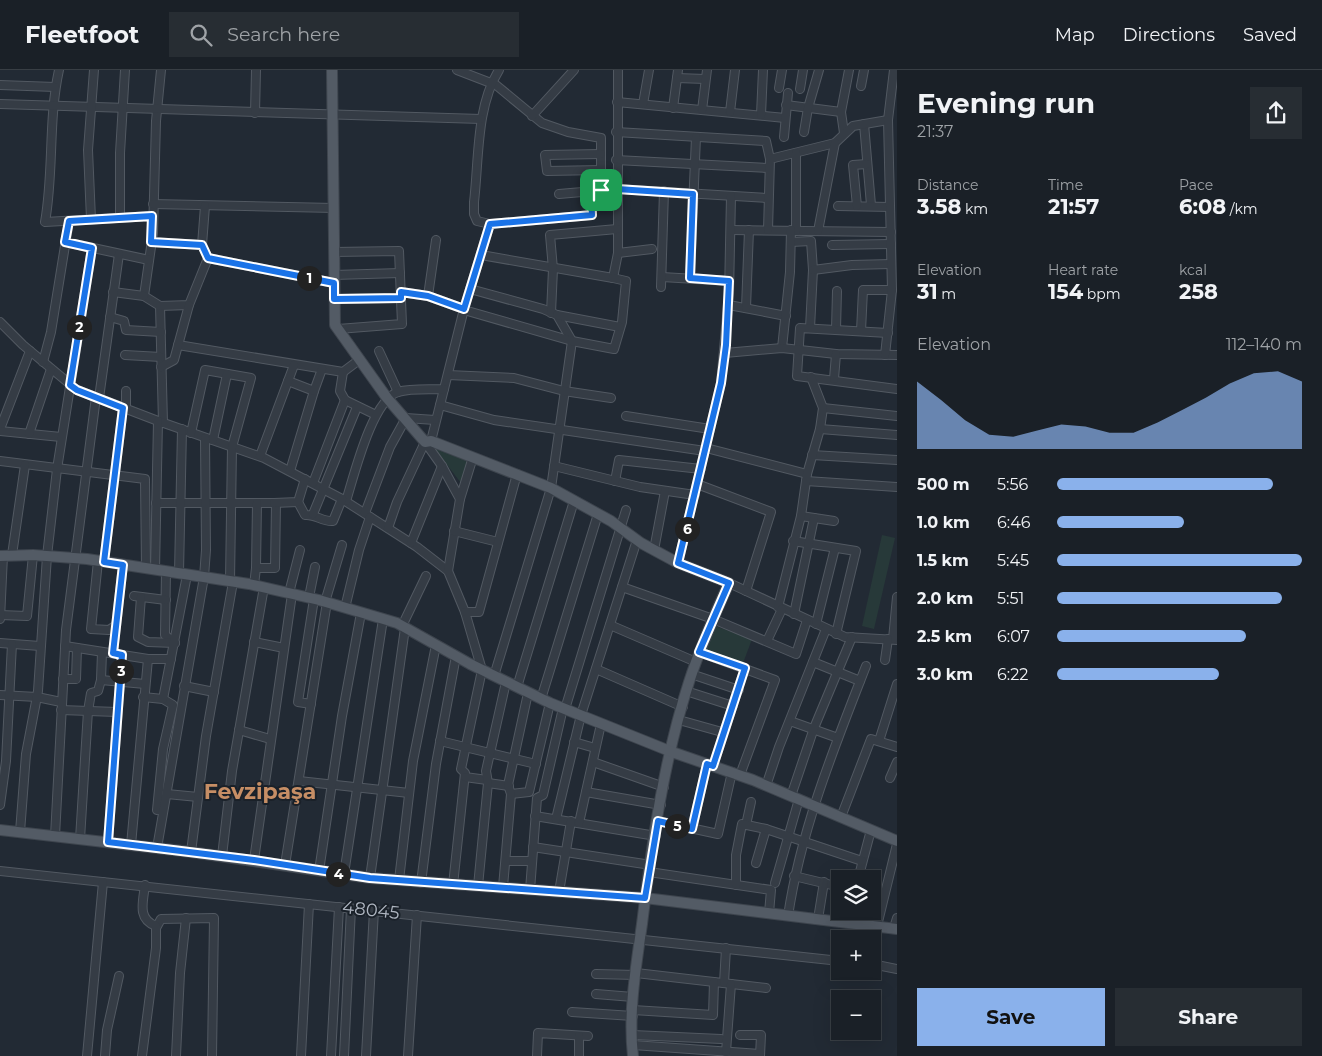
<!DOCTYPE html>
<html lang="en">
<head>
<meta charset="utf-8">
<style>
  :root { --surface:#1a2027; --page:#272d33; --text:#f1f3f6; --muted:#9fa3a7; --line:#383e44; --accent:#8ab1eb }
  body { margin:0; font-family:Montserrat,sans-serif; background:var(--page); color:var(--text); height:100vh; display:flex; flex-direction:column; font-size:19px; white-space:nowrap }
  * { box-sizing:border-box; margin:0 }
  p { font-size:16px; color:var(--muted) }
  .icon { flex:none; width:28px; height:28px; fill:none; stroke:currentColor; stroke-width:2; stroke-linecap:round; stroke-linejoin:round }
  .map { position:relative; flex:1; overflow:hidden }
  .drawer { display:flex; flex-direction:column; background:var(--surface); width:425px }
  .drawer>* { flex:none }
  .fabs { position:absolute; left:831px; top:800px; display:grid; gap:10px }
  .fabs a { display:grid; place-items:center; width:50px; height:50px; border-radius:0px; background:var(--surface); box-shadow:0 5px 20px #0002,0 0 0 1px var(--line); font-size:25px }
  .pin { position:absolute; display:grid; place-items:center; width:42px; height:42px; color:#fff; margin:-21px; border-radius:10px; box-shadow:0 2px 8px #0006 }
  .km { position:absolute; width:25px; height:25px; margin:-12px; border-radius:50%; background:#222; color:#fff; font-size:14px; line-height:25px; text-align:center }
  .round { display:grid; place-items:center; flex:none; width:52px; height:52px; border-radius:0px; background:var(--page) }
  .head { display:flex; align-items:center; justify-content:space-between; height:85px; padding:0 20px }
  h1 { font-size:28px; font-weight:700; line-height:38px }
  .figures { display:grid; grid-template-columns:repeat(3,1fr); gap:8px; height:85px; padding:5px 20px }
  .figures div { display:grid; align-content:center }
  .figures b { font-size:21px; font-weight:700 }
  .figures small { font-size:14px; font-weight:400 }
  .figures p { font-size:14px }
  .chart { height:140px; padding:10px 20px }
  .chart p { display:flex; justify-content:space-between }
  .chart svg { width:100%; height:90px; margin-top:5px; fill:var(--accent); opacity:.7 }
  .primary-button { display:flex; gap:10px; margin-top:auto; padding:10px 20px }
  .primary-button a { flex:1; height:58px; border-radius:0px; background:var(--accent); color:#111; font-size:20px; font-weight:700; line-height:58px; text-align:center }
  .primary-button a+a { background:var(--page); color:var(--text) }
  ul { padding:0 20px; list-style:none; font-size:16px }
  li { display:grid; grid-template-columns:80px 60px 1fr; align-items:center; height:38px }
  li i { height:12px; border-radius:6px; background:var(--accent) }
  header { display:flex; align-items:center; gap:30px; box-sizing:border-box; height:70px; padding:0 25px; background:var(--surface); border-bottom:1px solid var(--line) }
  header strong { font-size:24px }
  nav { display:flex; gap:28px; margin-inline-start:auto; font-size:18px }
  .search { width:350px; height:45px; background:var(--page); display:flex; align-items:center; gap:12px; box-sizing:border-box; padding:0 18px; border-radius:0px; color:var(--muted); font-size:19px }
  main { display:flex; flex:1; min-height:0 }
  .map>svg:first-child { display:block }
  .green { fill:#273939 }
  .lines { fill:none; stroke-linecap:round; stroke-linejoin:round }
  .minor-casing { stroke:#525962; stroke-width:10 }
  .major-casing { stroke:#3e454e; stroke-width:12 }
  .minor { stroke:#353c45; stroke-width:8 }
  .major { stroke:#535b65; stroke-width:10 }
  .route-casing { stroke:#fff; stroke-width:10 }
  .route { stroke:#1a73e8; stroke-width:6 }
  .labels { text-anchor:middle; stroke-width:4; stroke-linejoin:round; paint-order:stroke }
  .street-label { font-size:18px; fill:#afb6c1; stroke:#1a2129 }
  .district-label { font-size:22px; font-weight:bold; fill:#c68e65; stroke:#1a2129 }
</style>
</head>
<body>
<header>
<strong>Fleetfoot</strong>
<div class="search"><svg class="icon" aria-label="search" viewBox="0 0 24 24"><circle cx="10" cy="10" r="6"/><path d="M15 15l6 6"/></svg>Search here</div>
<nav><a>Map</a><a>Directions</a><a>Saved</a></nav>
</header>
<main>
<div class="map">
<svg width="897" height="986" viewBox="0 0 897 986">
  <rect width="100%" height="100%" fill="#222a34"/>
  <!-- green -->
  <g class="green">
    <path d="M438 378 469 387 461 413 435 379Z"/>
    <path d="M882 465 895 468 874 559 862 556Z"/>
    <path d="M715 556 752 569 742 596 705 582Z"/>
  </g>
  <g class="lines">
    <defs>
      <g id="minor">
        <path d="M59 0C48 50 54 102 45 152L152 146"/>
        <path d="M161 0 156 51 153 163 144 226 160 236 163 353"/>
        <path d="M457 0 496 15 542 53 568 62 601 68V121"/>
        <path d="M499 0C476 36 479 90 474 132V144L477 151 490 154 592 145 591 122"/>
        <path d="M677 8 705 9"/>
        <path d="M0 15 55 17"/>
        <path d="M861 16 864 0"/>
        <path d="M779 18 782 0"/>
        <path d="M800 19 803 0"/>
        <path d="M617 32 785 48"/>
        <path d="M0 34 481 49"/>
        <path d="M643 34 649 0"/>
        <path d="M786 35 841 42"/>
        <path d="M673 38 678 0"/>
        <path d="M702 40 707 0"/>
        <path d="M730 42 735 0"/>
        <path d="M255 43 256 0"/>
        <path d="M761 45 763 0"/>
        <path d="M532 46 574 0"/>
        <path d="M864 54 871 135"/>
        <path d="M616 62 766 71 770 89"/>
        <path d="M804 62 808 38 819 0"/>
        <path d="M844 63 841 42 849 0"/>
        <path d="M784 67 788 23"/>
        <path d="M601 84 545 85 547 101 601 100"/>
        <path d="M616 90 768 98"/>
        <path d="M559 124 617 119 767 128"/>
        <path d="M153 134 334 138"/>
        <path d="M838 136 890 137"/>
        <path d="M857 136 853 95 867 94"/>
        <path d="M120 147V83L125 0"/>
        <path d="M91 149 88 80 94 0"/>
        <path d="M732 160 891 162"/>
        <path d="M768 160 770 89 835 73 853 56 888 50"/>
        <path d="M796 161V83"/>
        <path d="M818 161 835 73"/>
        <path d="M65 172 149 190"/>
        <path d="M151 172 202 175 208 188 334 213"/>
        <path d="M791 172 811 171 813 200 810 258"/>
        <path d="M202 175 205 136"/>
        <path d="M832 175 891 174"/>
        <path d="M334 182 399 181 402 254 338 259"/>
        <path d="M618 183 652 179"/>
        <path d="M481 185 613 208 618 183V0"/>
        <path d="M813 200 852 195 891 194"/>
        <path d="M334 205 400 203"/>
        <path d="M662 207 729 211"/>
        <path d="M690 208 696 67"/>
        <path d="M661 217 664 121"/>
        <path d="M470 219 543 239 557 245 572 271 551 418 494 606"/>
        <path d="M113 222 144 226"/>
        <path d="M401 222 428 226 464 239"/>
        <path d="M428 226 436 170"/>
        <path d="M334 229 401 228"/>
        <path d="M729 235 786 246"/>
        <path d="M160 236 189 235 208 188"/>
        <path d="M746 238 749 160"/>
        <path d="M464 240 572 271 614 279 622 252 626 211 613 208"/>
        <path d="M551 243 553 199 550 165 617 159"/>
        <path d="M557 245 620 257"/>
        <path d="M110 247 124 251 126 260 161 262"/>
        <path d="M0 252 23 275 77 320 158 351 264 388 342 429 417 477 448 501 465 542 482 600 461 699 465 703 453 815"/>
        <path d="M836 259 837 221"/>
        <path d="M861 261 863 220H892"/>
        <path d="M888 263 800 258 797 306 897 319"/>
        <path d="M178 275 343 302 359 290"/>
        <path d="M782 278 790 202 791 160"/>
        <path d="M379 281 398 322"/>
        <path d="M725 283 782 278 836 284 897 285"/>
        <path d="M125 285 161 287"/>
        <path d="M885 285 892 220 888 50 894 0"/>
        <path d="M43 292 51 262 69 151"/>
        <path d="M161 297 174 290 189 235"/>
        <path d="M343 302 340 321 345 330 376 345"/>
        <path d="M448 305 514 308 564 321 611 328"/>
        <path d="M834 309 836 284"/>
        <path d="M288 311 314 321 290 401"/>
        <path d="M314 321 322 299"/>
        <path d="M99 328 119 184"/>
        <path d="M440 335 494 350 705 381"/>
        <path d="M823 338 897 346"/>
        <path d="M126 339V321"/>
        <path d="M626 346 710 359"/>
        <path d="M0 359 30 281"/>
        <path d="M820 359 897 365"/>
        <path d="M0 361 61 367"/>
        <path d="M191 363 205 300 251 308 232 377 230 511"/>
        <path d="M29 364 51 299"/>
        <path d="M213 370 227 304"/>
        <path d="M431 371 464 239 490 154"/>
        <path d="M706 378 807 404"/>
        <path d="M812 385 897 390"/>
        <path d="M260 386 294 295"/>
        <path d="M0 391 145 409 146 498"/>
        <path d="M554 396 640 417 695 425"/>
        <path d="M615 411 619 390 701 399"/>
        <path d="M806 411 897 417"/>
        <path d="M313 413 345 330"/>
        <path d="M697 414 771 442 746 521"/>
        <path d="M460 429 473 387"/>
        <path d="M346 431C354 406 372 330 398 322 412 318 430 320 444 319"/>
        <path d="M298 432 305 445C316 444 322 452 333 451L342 429"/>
        <path d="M156 433H276L275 498H256"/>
        <path d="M274 433 298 432 305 409"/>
        <path d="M365 443 390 377 406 348 435 350"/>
        <path d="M313 444 357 337"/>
        <path d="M801 446 834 451"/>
        <path d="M388 458 397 432 425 372 442 396 460 429 448 501"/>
        <path d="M454 461 498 472"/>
        <path d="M793 471 856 481 836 564"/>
        <path d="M411 473 442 396"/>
        <path d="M654 480 665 421"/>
        <path d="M12 485 25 395"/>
        <path d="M98 491 91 559 109 560 115 556"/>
        <path d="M104 492 123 338"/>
        <path d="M678 493 721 313 729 224 731 126"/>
        <path d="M155 500 158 351"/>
        <path d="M166 501 165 565 175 573"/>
        <path d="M179 503 182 359"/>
        <path d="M729 513 845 567 897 570"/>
        <path d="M254 515 256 498 257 433"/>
        <path d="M622 517 713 549 796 584 807 550"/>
        <path d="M289 523 300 480"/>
        <path d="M134 526 166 530"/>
        <path d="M141 527 138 567 148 572 175 573"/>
        <path d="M309 527 315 497"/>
        <path d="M325 532 342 475"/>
        <path d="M778 537 801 446 807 404 820 359 823 338 811 307"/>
        <path d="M345 538 359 480 370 447"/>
        <path d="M465 542H479L517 404"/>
        <path d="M794 544 814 448"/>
        <path d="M0 545 27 546 33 485"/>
        <path d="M0 549 3 486"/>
        <path d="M816 554 835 478"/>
        <path d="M610 555 696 592"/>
        <path d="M402 556 426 506"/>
        <path d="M893 569 897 527"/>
        <path d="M767 571 782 539"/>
        <path d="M254 572 284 578"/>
        <path d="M0 573 40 576"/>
        <path d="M65 576 148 589H171"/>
        <path d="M699 582 775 610 740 705"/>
        <path d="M113 583 123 495"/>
        <path d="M885 590 888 569"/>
        <path d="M813 592 860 611"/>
        <path d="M596 599 683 637"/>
        <path d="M691 604 739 620"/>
        <path d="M63 609H76L77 578"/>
        <path d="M101 610 145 614"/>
        <path d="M184 616 214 622"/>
        <path d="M517 617 574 431"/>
        <path d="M686 621 733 636"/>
        <path d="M0 625 37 627 61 632"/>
        <path d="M143 627 163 629 173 635 163 679 157 740"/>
        <path d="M163 629 187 505"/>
        <path d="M541 629 598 444"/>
        <path d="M311 634 298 632 314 529"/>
        <path d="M565 639 626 440"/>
        <path d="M61 640 117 642"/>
        <path d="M679 650 722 662"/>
        <path d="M790 651 838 668"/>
        <path d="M239 660 270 669"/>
        <path d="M440 671 536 694"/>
        <path d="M879 671 897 614"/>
        <path d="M574 672 595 678"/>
        <path d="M593 692 664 717"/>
        <path d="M713 696 745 598"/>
        <path d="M465 707 487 710"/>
        <path d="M890 708 897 692"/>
        <path d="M299 711 409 723"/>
        <path d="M488 713 509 716"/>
        <path d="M766 716 779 677 826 559"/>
        <path d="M586 722 661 735"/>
        <path d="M167 724 198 727"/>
        <path d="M511 724 529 722 550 633"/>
        <path d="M791 726 814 658 852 567"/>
        <path d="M0 735 6 691 12 574"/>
        <path d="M535 746 656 766"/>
        <path d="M841 747 871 669 897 677"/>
        <path d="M556 749 581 645 637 470"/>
        <path d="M658 751 718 764 732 702"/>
        <path d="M579 753 601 654"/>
        <path d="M746 755 751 732"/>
        <path d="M692 759 707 694"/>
        <path d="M20 762 26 684 38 621 47 486 57 399 92 178"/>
        <path d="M55 766 66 560 96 327"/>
        <path d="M80 769 88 641 91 623 98 621 101 610 102 582"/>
        <path d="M108 772 122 585"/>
        <path d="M131 775 148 589"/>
        <path d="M533 777 651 795"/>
        <path d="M157 778 204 507 206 480 205 368"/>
        <path d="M191 782 206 666 233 512"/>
        <path d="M222 786 232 701 264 517"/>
        <path d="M254 790 292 524"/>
        <path d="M506 791H532"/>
        <path d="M756 793 766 759"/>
        <path d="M285 795 327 532"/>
        <path d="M0 801 840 891"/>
        <path d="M319 801 342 646 361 543"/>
        <path d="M649 802 771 820 769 843"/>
        <path d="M344 804 383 549"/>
        <path d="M794 806 840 817"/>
        <path d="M370 808 405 558"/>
        <path d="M858 809 871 760"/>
        <path d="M399 810 413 691 436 575"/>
        <path d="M421 813 436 694 456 586"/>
        <path d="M775 813 799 729"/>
        <path d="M736 815V785L742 754 766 759 862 791"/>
        <path d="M478 816 488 713 486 701 506 612"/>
        <path d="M503 817 511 724 508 715 528 623"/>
        <path d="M530 820 537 728 543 725 563 638"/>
        <path d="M559 822 571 751"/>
        <path d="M788 846C801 759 834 678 866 596"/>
        <path d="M818 849 824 812"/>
        <path d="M850 853 852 841"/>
        <path d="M877 856 897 774"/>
        <path d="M156 858 161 849 214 848 212 986"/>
        <path d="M894 858 897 848"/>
        <path d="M872 894 897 899"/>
        <path d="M636 903 766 918"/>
        <path d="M596 904 636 905"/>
        <path d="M724 913 726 878"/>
        <path d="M596 924 633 927"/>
        <path d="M633 940 713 945 714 912"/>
        <path d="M572 942 633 946"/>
        <path d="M633 965 721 969"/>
        <path d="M740 965H761L760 986"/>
        <path d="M633 975 760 984"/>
        <path d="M726 982 731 914"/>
        <path d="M87 986 103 812"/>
        <path d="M105 986 107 960 119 906"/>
        <path d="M142 986 156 878V856C137 849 143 832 145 815"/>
        <path d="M176 986 180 903 186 848"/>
        <path d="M301 986 309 834"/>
        <path d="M331 986 339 837"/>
        <path d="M344 986 351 838"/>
        <path d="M366 986 374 840"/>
        <path d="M408 986 417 845"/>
        <path d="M537 986 538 963 588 966"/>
        <path d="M579 986V966"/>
      </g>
      <g id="major">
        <path d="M332 0 335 255 387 328 425 372 431 371 551 418 611 451 641 473 678 493 729 513C714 546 700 578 689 612 664 689 652 773 642 854 636 897 628 942 633 986"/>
        <path d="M0 486 33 485 87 489 249 514 319 530 397 553 470 594 550 633 672 682 753 710 897 771"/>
        <path d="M0 760 191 782 370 808 645 828 897 859"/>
      </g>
    </defs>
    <!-- minor casing -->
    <use href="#minor" class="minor-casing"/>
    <!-- major casing -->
    <use href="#major" class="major-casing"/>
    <!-- minor -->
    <use href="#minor" class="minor"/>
    <!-- major -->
    <use href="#major" class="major"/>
  </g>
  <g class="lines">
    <defs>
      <path id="route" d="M617 119 693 124 690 208 729 211 726 275 721 313 678 493 729 513 699 582 745 598 713 696 707 694 692 759 658 751 645 828 370 808 254 790 108 772 122 585 113 583 123 495 104 492 123 338 77 320 70 315 92 178 65 172 69 151 152 146 151 172 202 175 208 188 334 213V229L401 228V222L428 226 464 239 490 154 592 145 591 122Z"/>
    </defs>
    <!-- route casing -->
    <use href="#route" class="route-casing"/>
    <!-- route -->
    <use href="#route" class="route"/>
  </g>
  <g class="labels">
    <!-- street labels -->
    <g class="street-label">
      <text transform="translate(371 840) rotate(6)" y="6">48045</text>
    </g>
    <!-- district labels -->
    <g class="district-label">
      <text x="260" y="729">Fevzipaşa</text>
    </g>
  </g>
</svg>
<div class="fabs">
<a><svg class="icon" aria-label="layers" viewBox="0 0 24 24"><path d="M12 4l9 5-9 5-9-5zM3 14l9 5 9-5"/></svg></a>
<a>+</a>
<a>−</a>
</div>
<div class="pin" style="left:601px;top:120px;background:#1e9e55"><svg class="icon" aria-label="arrive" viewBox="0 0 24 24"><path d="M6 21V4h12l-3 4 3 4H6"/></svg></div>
<b class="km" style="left:309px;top:208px">1</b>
<b class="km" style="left:79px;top:257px">2</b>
<b class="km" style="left:121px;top:601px">3</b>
<b class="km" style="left:338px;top:804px">4</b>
<b class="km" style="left:677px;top:756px">5</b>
<b class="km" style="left:687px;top:459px">6</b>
</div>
<section class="drawer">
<div class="head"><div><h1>Evening run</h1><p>21:37</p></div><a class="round"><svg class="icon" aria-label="share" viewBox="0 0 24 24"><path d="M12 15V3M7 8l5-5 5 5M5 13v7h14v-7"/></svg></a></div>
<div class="figures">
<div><p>Distance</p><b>3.58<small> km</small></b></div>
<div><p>Time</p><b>21:57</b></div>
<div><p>Pace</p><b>6:08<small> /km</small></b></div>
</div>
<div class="figures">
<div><p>Elevation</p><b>31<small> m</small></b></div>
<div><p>Heart rate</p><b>154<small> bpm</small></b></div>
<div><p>kcal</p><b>258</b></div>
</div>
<div class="chart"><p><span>Elevation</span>112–140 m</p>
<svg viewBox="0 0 160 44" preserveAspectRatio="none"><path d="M0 44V11L10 20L20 30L30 37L40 38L50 35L60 32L70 33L80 36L90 36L100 31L110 25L120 19L130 12L140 7L150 6L160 11V44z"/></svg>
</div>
<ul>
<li><b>500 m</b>5:56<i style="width:88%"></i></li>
<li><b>1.0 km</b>6:46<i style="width:52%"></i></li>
<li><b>1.5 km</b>5:45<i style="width:100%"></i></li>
<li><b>2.0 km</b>5:51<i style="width:92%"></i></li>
<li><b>2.5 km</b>6:07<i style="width:77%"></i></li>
<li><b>3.0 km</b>6:22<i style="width:66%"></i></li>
</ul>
<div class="primary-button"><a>Save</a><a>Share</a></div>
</section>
</main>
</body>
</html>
